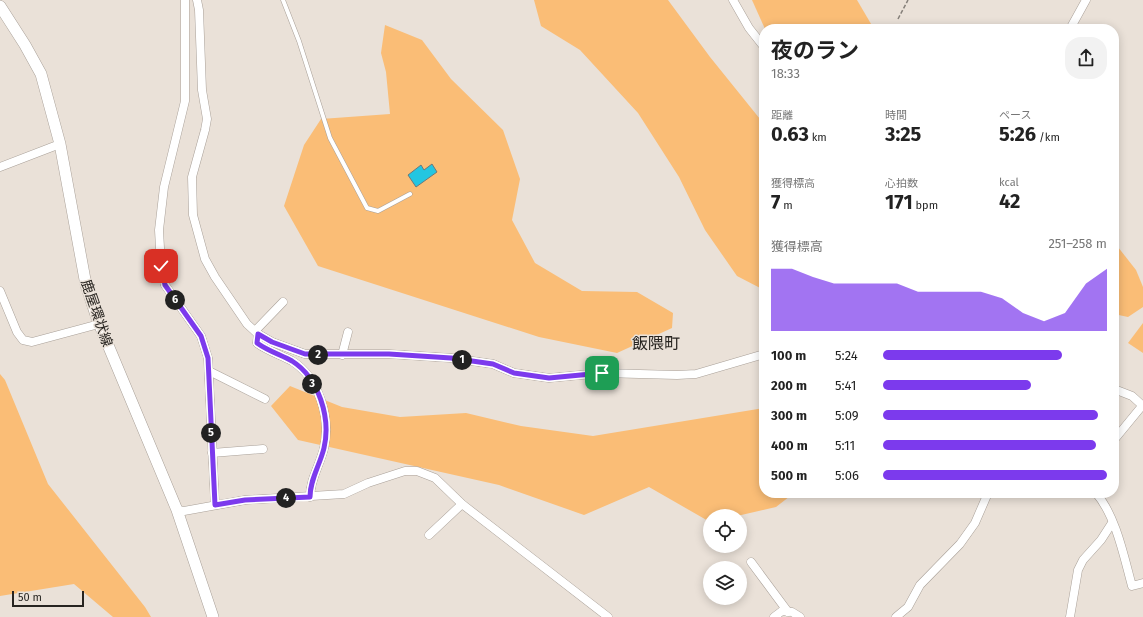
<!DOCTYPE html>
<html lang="ja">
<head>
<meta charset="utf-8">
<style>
  :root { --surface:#fff; --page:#f2f2f2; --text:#222; --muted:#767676; --accent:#7c3aed }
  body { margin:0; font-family:"Fira Sans","Noto Sans JP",sans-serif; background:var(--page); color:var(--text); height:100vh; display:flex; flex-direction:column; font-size:15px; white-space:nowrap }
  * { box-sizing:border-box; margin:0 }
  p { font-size:13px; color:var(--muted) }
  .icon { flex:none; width:22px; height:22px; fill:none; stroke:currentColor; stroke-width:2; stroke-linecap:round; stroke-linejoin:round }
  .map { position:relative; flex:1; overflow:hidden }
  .drawer { position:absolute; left:759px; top:24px; width:360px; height:474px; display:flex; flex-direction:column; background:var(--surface); border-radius:16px; box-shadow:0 2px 10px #0003 }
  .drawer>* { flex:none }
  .controls { position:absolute; left:703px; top:509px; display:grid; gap:8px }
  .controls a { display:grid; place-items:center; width:44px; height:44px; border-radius:50%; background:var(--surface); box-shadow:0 2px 10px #0003; font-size:20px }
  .scale { position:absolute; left:12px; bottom:10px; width:72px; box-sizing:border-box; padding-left:4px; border:2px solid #272420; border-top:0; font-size:11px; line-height:14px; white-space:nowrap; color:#272420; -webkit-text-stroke:3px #eae1d8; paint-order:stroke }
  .pin { position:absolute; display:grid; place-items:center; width:34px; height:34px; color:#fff; margin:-17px; border-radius:8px; box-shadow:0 2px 6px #0006 }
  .km { position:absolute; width:20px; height:20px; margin:-10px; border-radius:50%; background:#222; color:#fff; font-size:11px; line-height:20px; text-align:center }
  .round { display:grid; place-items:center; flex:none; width:42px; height:42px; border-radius:16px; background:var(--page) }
  .head { display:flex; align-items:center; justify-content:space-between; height:68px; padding:0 12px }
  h1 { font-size:22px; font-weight:700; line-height:30px }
  .figures { display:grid; grid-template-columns:repeat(3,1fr); gap:6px; height:68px; padding:4px 12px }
  .figures div { display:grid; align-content:center }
  .figures b { font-size:20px; font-weight:700 }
  .figures small { font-size:11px; font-weight:400 }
  .figures p { font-size:11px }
  .chart { height:112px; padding:8px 12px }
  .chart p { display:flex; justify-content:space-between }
  .chart svg { width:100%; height:72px; margin-top:4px; fill:var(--accent); opacity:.7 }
  ul { padding:0 12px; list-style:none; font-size:13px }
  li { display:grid; grid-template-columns:64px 48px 1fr; align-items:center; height:30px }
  li i { height:10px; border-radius:5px; background:var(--accent) }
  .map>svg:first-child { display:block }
  .green { fill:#fabd76 }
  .building { fill:#23c6e1; stroke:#6c797c }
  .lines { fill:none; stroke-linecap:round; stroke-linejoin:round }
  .lane-casing { stroke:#a9a098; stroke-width:5 }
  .street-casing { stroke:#a9a098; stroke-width:9 }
  .secondary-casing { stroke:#a9a098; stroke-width:12 }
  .path { stroke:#86807a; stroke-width:1.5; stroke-dasharray:4 2; stroke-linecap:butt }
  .lane { stroke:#fff; stroke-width:4 }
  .street { stroke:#fff; stroke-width:8 }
  .secondary { stroke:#fff; stroke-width:11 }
  .route-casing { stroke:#fff; stroke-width:8 }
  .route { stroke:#7c3aed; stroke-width:5 }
  .labels { text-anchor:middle; stroke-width:3; stroke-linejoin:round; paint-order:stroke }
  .street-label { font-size:14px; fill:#272420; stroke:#eae1d8 }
  .quarter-label { font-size:16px; fill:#272420; stroke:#eae1d8 }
</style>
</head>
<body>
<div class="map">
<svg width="1143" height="617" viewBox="0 0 1143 617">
  <rect width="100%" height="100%" fill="#eae1d8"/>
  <!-- green -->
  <g class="green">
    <path d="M534 0H668L710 57 764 124V290L737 276 705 230 679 177 638 113 580 50 541 26Z"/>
    <path d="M752 0H857L874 29H765Z"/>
    <path d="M385 25 422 40 451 79 503 130 520 179 512 220 535 263 582 291 637 292 673 313 672 328 617 353 539 337 318 266 284 206 304 145 321 119 390 114 386 72 381 53Z"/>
    <path d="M1114 242 1136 270 1143 287V307L1128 317 1114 314Z"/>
    <path d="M1143 323V353L1128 343Z"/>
    <path d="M0 374 5 380 48 484 145 607 151 617H113L74 584 0 596Z"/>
    <path d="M290 386 342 407 400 417 466 413 521 426 593 436 764 408V493H794L776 507 737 516H710V522L649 487 584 515 499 485 298 440 271 406Z"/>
  </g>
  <!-- building -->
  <path class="building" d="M432 164 437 172 416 187 408 175 421 165 424 170Z"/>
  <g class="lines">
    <defs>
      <path id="lane" d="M283 0 299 41 330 138 367 208 378 211 410 194"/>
      <g id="street">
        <path d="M185 0V101L164 187 159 230 161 266 165 285 201 336 208 358 215 505"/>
        <path d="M197 0 199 10 202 90 207 119 205 130 192 177 193 215 205 259 215 277 247 324 258 334 272 342 305 354H389L451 358 493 364 514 373 549 378 602 373 677 375 696 374 764 354"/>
        <path d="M733 0 749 28 764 47"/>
        <path d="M1070 29 1086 0"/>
        <path d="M0 167 60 144"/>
        <path d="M0 291 17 332 23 340 32 342 99 324"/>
        <path d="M255 331 283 302"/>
        <path d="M258 334 257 343C268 351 281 355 292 361 319 378 331 418 324 448 320 465 310 479 310 497"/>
        <path d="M342 355 348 332"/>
        <path d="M209 371 265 399"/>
        <path d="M1114 389 1132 396 1143 406"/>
        <path d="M1114 440 1142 406"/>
        <path d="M212 453 263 449"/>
        <path d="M1096 493C1116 516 1124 557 1132 586L1143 583"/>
        <path d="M177 510 184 511 245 500 344 494 368 483 405 471H417L435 478 462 504 608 617"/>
        <path d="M429 535 462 504"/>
        <path d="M751 562 788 612"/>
        <path d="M774 617 782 611 792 612 800 617"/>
        <path d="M896 617 908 607 920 585 960 544 975 523 988 493"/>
        <path d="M1070 617 1078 570 1083 560 1101 540 1112 523"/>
      </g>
      <path id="secondary" d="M0 6 25 45 41 74 60 144 86 285 98 321 177 510 213 617"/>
    </defs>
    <!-- lane casing -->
    <use href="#lane" class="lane-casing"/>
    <!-- street casing -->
    <use href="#street" class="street-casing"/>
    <!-- secondary casing -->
    <use href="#secondary" class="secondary-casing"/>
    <!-- path -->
    <path class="path" d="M898 19 908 0"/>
    <!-- lane -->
    <use href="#lane" class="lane"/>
    <!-- street -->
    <use href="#street" class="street"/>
    <!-- secondary -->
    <use href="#secondary" class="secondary"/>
  </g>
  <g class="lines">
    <defs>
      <path id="route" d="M161 266 165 285 201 336 208 358 215 505 245 500 310 497C310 479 320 465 324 448 331 418 319 378 292 361 281 355 268 351 257 343L258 334 272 342 305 354H389L451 358 493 364 514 373 549 378 602 373"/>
    </defs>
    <!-- route casing -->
    <use href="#route" class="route-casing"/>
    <!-- route -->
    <use href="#route" class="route"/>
  </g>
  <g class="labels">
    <!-- street labels -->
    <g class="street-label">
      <text transform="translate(97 313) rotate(71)" y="5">鹿屋環状線</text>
    </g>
    <!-- quarter labels -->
    <g class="quarter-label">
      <text x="656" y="349">飯隈町</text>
    </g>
  </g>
</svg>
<div class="controls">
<a><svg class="icon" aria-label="locate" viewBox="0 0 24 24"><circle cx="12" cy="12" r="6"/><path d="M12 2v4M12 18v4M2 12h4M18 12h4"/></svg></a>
<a><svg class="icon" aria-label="layers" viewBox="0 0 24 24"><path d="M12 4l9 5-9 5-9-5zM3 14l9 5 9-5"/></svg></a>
</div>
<div class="scale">50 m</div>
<div class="pin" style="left:602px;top:373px;background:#1e9e55"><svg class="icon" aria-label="arrive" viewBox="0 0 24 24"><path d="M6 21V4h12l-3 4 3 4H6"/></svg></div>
<div class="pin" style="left:161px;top:266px;background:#d93025"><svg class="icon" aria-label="check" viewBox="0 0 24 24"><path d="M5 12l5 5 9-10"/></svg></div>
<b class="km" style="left:462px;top:360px">1</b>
<b class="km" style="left:318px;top:355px">2</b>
<b class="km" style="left:312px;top:384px">3</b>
<b class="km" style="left:286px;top:498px">4</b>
<b class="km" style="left:211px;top:433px">5</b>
<b class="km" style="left:175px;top:300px">6</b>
<section class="drawer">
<div class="head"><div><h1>夜のラン</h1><p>18:33</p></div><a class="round"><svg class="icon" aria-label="share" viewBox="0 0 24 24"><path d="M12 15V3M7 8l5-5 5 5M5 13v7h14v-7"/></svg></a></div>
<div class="figures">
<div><p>距離</p><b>0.63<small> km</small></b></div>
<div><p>時間</p><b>3:25</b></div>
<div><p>ペース</p><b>5:26<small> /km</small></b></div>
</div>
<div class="figures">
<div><p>獲得標高</p><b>7<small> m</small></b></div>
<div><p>心拍数</p><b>171<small> bpm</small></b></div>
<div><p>kcal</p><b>42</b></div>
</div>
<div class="chart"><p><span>獲得標高</span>251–258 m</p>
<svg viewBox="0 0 160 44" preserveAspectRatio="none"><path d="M0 44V6L10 6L20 11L30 15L40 15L50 15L60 15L70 20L80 20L90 20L100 20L110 24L120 33L130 38L140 33L150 15L160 6V44z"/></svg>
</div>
<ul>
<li><b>100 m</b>5:24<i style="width:80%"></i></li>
<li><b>200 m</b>5:41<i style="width:66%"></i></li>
<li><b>300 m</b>5:09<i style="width:96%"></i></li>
<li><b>400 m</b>5:11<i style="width:95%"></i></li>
<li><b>500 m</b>5:06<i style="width:100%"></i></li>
</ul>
</section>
</div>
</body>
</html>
